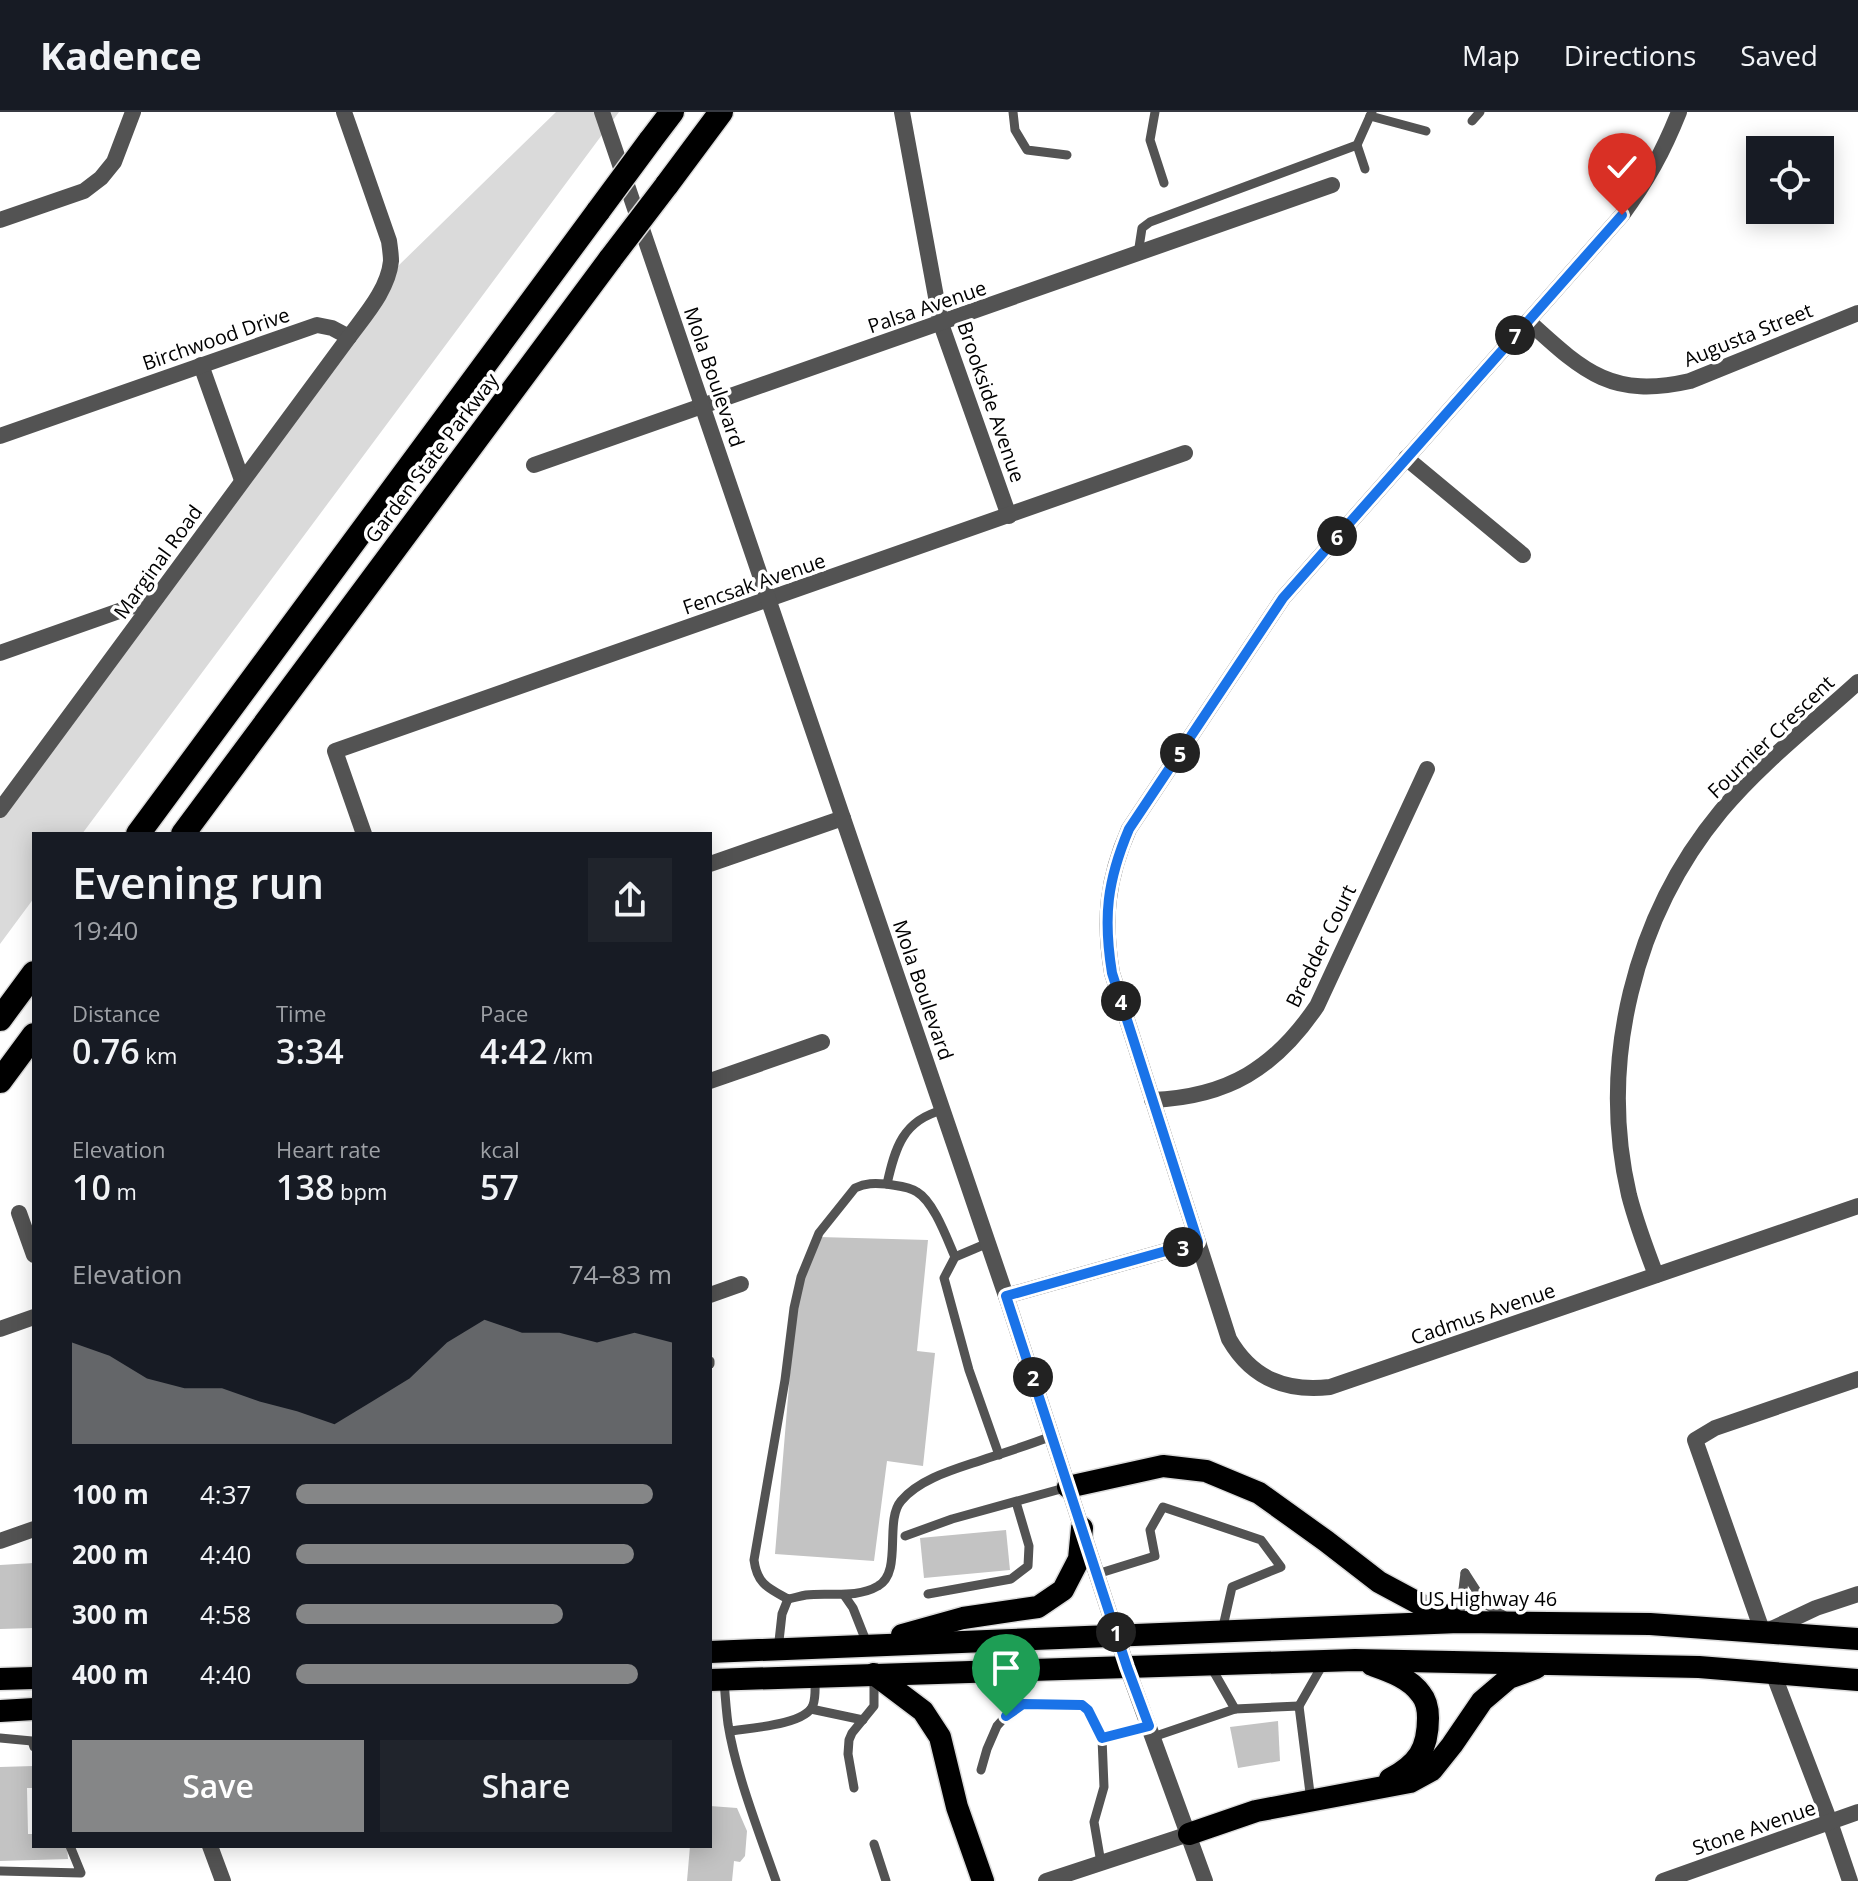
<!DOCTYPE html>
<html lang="en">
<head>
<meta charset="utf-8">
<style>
  :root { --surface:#171b24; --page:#20242c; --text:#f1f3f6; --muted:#9ea1a6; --line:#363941; --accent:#858687 }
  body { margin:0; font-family:"Open Sans",sans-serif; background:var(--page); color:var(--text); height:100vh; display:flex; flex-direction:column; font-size:30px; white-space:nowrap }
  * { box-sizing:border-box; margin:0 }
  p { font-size:26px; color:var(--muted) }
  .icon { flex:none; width:44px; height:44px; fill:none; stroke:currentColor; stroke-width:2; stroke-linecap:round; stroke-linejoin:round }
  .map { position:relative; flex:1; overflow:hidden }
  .sheet { position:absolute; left:32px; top:720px; width:680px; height:1016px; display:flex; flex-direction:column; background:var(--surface); border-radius:0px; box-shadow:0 4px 20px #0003 }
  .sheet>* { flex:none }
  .controls { position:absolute; left:1746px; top:24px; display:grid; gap:16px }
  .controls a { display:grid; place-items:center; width:88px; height:88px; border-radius:0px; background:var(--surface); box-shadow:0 4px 20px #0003; font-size:40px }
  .pin { position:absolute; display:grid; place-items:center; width:68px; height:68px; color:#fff; margin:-82px -34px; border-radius:50% 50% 50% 0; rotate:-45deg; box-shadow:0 0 8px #0007 }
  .pin .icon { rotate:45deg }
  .km { position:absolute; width:40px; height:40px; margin:-20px; border-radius:50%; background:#222; color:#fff; font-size:22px; line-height:40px; text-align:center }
  .round { display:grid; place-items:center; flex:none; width:84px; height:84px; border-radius:0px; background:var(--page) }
  .overview { display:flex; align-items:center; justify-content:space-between; height:136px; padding:0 40px }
  h1 { font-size:44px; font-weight:600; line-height:60px }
  .stats { display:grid; grid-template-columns:repeat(3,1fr); gap:12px; height:136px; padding:8px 40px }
  .stats div { display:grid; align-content:center }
  .stats b { font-size:34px; font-weight:600 }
  .stats small { font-size:22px; font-weight:400 }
  .stats p { font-size:22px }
  .chart { height:224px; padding:16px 40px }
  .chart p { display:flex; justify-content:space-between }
  .chart svg { width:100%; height:144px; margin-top:8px; fill:var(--accent); opacity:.7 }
  .action { display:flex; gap:16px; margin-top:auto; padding:16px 40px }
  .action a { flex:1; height:92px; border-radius:0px; background:var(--accent); color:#fff; font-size:32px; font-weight:600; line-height:92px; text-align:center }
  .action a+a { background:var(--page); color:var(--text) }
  ul { padding:0 40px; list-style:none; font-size:26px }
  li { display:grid; grid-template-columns:128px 96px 1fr; align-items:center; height:60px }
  li i { height:20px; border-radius:10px; background:var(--accent) }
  header { display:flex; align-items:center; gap:48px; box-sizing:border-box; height:112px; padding:0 40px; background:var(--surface); border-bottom:2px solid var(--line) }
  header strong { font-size:38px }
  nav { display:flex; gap:44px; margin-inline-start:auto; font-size:28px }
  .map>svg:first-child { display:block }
  .green { fill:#dadada }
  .building { fill:#c3c3c3 }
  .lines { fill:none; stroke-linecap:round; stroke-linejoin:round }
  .trunk-casing { stroke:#dbdbdb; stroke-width:25 }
  .motorway-casing { stroke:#dbdbdb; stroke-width:27 }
  .service { stroke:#535353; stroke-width:9 }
  .minor { stroke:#535353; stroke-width:16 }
  .tertiary { stroke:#535353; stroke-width:16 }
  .trunk { stroke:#000; stroke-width:22 }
  .motorway { stroke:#000; stroke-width:24 }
  .motorway-bridge-casing { stroke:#dbdbdb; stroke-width:27; stroke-linecap:butt }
  .motorway-bridge { stroke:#000; stroke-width:24 }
  .route-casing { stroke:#fff; stroke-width:16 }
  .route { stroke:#1a73e8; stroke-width:10 }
  .labels { text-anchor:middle; stroke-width:7; stroke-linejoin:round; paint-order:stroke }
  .street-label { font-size:20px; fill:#000; stroke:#fff }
</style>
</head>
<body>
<header>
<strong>Kadence</strong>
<nav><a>Map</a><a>Directions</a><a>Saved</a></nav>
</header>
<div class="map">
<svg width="1858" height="1769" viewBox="0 0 1858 1769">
  <rect width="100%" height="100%" fill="#fff"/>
  <!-- green -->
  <path class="green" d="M556 0H619L82 722H34V786L0 832V693L396 156Z"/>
  <!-- building -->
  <g class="building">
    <path d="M819 1125 928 1128 917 1239 935 1241 923 1354 887 1349 874 1449 775 1442 796 1189Z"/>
    <path d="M1006 1418 1010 1458 924 1466 920 1426Z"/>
    <path d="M34 1451V1516L0 1517V1453Z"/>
    <path d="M1278 1609 1280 1649 1238 1656 1230 1615Z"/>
    <path d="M34 1654V1676H27L28 1722H34V1734H67L68 1747 0 1749V1655Z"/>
    <path d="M710 1694 737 1696 747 1719 745 1744 740 1750 734 1749 732 1769H687L690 1734H710Z"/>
  </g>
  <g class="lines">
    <defs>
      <g id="trunk">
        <path d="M1068 1375 1163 1354 1206 1359 1259 1381 1326 1429 1379 1470 1420 1492 1455 1508"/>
        <path d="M902 1523 963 1506 1038 1495 1063 1478 1079 1447 1082 1416"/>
        <path d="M710 1540 1459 1510 1650 1512 1858 1527"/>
        <path d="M1372 1553C1389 1559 1410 1566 1421 1582 1426 1588 1428 1598 1428 1606 1428 1637 1418 1652 1390 1667"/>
        <path d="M874 1562 923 1599 940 1625 957 1695 983 1769"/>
        <path d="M0 1567 34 1566"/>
        <path d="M710 1568 1355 1548 1699 1555 1858 1568"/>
        <path d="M0 1599 34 1597"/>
        <path d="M1189 1722 1256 1699 1410 1670 1432 1658 1452 1633 1482 1589 1509 1566 1536 1556"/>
      </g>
      <g id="motorway">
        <path d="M650 29 672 0"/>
        <path d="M666 74 721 0"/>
        <path d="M138 722 599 98"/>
        <path d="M183 722 611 146"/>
        <path d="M0 907 34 861"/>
        <path d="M0 969 34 923"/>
      </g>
    </defs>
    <!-- trunk casing -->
    <use href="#trunk" class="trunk-casing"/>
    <!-- motorway casing -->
    <use href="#motorway" class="motorway-casing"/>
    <!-- service -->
    <g class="service">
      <path d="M1013 0 1015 18 1027 38 1067 43"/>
      <path d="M1155 0 1150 28 1164 71"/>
      <path d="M1372 0 1370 4 1426 19"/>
      <path d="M1472 9 1480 0"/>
      <path d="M1357 33 1365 57"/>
      <path d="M1138 142 1142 116 1150 110 1357 33 1370 4"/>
      <path d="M887 1072C895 1036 903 1008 943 998"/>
      <path d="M988 1131 955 1145 944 1166 969 1258 999 1343"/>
      <path d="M955 1145C947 1127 934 1090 917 1080 908 1074 896 1074 886 1072 874 1071 866 1071 855 1076L819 1121 801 1165 794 1196 785 1268 754 1448C757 1472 768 1476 788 1487 794 1486 800 1484 806 1483 829 1480 856 1487 878 1474 903 1460 884 1409 901 1389 921 1365 960 1356 988 1346 1010 1339 1031 1332 1052 1324"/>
      <path d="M710 1249V1252"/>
      <path d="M905 1424 952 1407 1068 1375"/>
      <path d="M1465 1461 1485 1492 1505 1504"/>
      <path d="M1097 1462 1155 1444 1150 1418 1163 1395 1261 1428 1281 1455 1232 1475 1222 1519"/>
      <path d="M928 1482 1011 1467 1028 1454 1029 1434 1016 1390"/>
      <path d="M844 1483 853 1496 868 1534"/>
      <path d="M1459 1509 1465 1461"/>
      <path d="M778 1538 782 1502 788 1487"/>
      <path d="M1211 1555 1235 1597"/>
      <path d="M1011 1559 1023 1592"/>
      <path d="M724 1568C725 1582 726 1597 728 1612 736 1662 759 1720 776 1769"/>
      <path d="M1299 1594 1323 1552"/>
      <path d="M811 1597 863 1608"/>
      <path d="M730 1619C749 1616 806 1613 813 1593 816 1585 815 1575 815 1567"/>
      <path d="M1153 1625 1235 1597 1299 1594 1311 1689"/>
      <path d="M0 1626 32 1629 34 1635"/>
      <path d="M981 1658 987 1637 997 1614 1006 1604 1023 1592 1082 1593 1088 1598 1102 1626 1149 1614"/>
      <path d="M854 1676 848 1642 849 1628 852 1621 874 1594V1565"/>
      <path d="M874 1732 886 1769"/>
      <path d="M1101 1751 1094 1710 1104 1675 1102 1626"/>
      <path d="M0 1759 81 1761 70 1734"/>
    </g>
    <!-- minor -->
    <g class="minor">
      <path d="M902 0 941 212 1009 404"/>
      <path d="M1679 0C1663 40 1647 69 1622 103L1283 486 1129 717C1107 767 1103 807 1112 861L1229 1227C1252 1267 1286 1280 1330 1275L1858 1094"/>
      <path d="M0 108 84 79 101 66 114 50 133 0"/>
      <path d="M1528 209C1583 259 1611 287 1690 269L1858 201"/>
      <path d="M201 253 242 368"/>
      <path d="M0 324 317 213 332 216 349 225C365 203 388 178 391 149 391 143 390 136 389 129L344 0"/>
      <path d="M1406 346 1523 443"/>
      <path d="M534 353 1332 73"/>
      <path d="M0 541 156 486"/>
      <path d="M0 698 349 225"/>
      <path d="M364 722 335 639 1185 341"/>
      <path d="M710 752 843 706"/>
      <path d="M710 969 822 930"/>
      <path d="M1152 988C1228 985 1275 956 1317 894L1427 657"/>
      <path d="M19 1101 34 1143"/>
      <path d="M1656 1163C1646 1137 1636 1110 1629 1083 1598 950 1634 804 1721 699 1761 651 1812 612 1858 570"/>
      <path d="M710 1183 741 1172"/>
      <path d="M1006 1184 1198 1130"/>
      <path d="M0 1217 34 1205"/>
      <path d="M1858 1267 1715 1316 1695 1328 1763 1521 1816 1496 1858 1482"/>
      <path d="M0 1429 34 1417"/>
      <path d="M1773 1561 1830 1710 1850 1769"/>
      <path d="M210 1734 223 1769"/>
      <path d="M1663 1769 1858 1700"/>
    </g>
    <!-- tertiary -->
    <g class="tertiary">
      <path d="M602 0 1006 1184 1127 1555 1205 1769"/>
      <path d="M1046 1769 1189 1722"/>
    </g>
    <!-- trunk -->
    <use href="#trunk" class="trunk"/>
    <!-- motorway -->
    <use href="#motorway" class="motorway"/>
    <defs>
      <g id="motorway-bridge">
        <path d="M599 98 650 29"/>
        <path d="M611 146 666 74"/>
      </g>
    </defs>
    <!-- motorway-bridge casing -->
    <use href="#motorway-bridge" class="motorway-bridge-casing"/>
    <!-- motorway-bridge -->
    <use href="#motorway-bridge" class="motorway-bridge"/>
  </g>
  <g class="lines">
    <defs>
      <path id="route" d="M1006 1604 1023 1592 1082 1593 1088 1598 1102 1626 1149 1614 1127 1555 1006 1184 1198 1130 1112 861C1103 805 1107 769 1129 717L1283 486 1622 103"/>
    </defs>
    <!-- route casing -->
    <use href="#route" class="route-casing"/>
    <!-- route -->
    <use href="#route" class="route"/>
  </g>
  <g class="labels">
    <!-- street labels -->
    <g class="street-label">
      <text transform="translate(927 195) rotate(-19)" y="7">Palsa Avenue</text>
      <text transform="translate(1748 223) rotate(-22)" y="7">Augusta Street</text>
      <text transform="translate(216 227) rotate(-19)" y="7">Birchwood Drive</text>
      <text transform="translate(714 265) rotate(71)" y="7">Mola Boulevard</text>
      <text transform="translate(991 290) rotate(71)" y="7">Brookside Avenue</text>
      <text transform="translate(432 346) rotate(-53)" y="7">Garden State Parkway</text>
      <text transform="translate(158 450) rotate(-54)" y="7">Marginal Road</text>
      <text transform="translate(754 472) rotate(-19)" y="7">Fencsak Avenue</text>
      <text transform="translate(1771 625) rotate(-44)" y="7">Fournier Crescent</text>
      <text transform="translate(1321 834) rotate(-64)" y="7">Bredder Court</text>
      <text transform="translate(923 878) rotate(71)" y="7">Mola Boulevard</text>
      <text transform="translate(1483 1202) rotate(-19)" y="7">Cadmus Avenue</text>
      <text x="1488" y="1494">US Highway 46</text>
      <text transform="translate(1754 1716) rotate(-19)" y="7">Stone Avenue</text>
    </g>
  </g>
</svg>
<div class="controls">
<a><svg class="icon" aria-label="locate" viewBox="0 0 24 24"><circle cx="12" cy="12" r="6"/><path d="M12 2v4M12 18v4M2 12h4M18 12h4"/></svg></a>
</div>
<div class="pin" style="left:1006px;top:1604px;background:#1e9e55"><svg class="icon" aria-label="arrive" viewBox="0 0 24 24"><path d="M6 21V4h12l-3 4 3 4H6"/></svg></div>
<div class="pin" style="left:1622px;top:103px;background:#d93025"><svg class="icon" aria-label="check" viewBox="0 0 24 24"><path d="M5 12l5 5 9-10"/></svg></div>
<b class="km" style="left:1116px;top:1520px">1</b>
<b class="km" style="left:1033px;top:1265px">2</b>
<b class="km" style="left:1183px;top:1135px">3</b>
<b class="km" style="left:1121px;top:889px">4</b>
<b class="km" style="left:1180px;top:641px">5</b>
<b class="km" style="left:1337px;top:424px">6</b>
<b class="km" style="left:1515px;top:223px">7</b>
<section class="sheet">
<div class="overview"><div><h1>Evening run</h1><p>19:40</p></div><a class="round"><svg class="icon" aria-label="share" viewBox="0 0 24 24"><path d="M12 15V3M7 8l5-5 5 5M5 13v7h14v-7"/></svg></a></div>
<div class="stats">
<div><p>Distance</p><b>0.76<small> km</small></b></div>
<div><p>Time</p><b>3:34</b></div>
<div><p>Pace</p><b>4:42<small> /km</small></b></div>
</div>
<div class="stats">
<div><p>Elevation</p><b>10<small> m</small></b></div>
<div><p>Heart rate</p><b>138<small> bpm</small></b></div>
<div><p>kcal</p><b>57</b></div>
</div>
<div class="chart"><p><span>Elevation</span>74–83 m</p>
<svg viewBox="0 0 160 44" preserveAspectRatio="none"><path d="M0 44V13L10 17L20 24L30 27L40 27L50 31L60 34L70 38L80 31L90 24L100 13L110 6L120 10L130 10L140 13L150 10L160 13V44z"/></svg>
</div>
<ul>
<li><b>100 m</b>4:37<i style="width:95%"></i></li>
<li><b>200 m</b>4:40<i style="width:90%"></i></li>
<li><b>300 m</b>4:58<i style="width:71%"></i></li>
<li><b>400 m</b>4:40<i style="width:91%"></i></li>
</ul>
<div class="action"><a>Save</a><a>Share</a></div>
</section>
</div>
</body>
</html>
